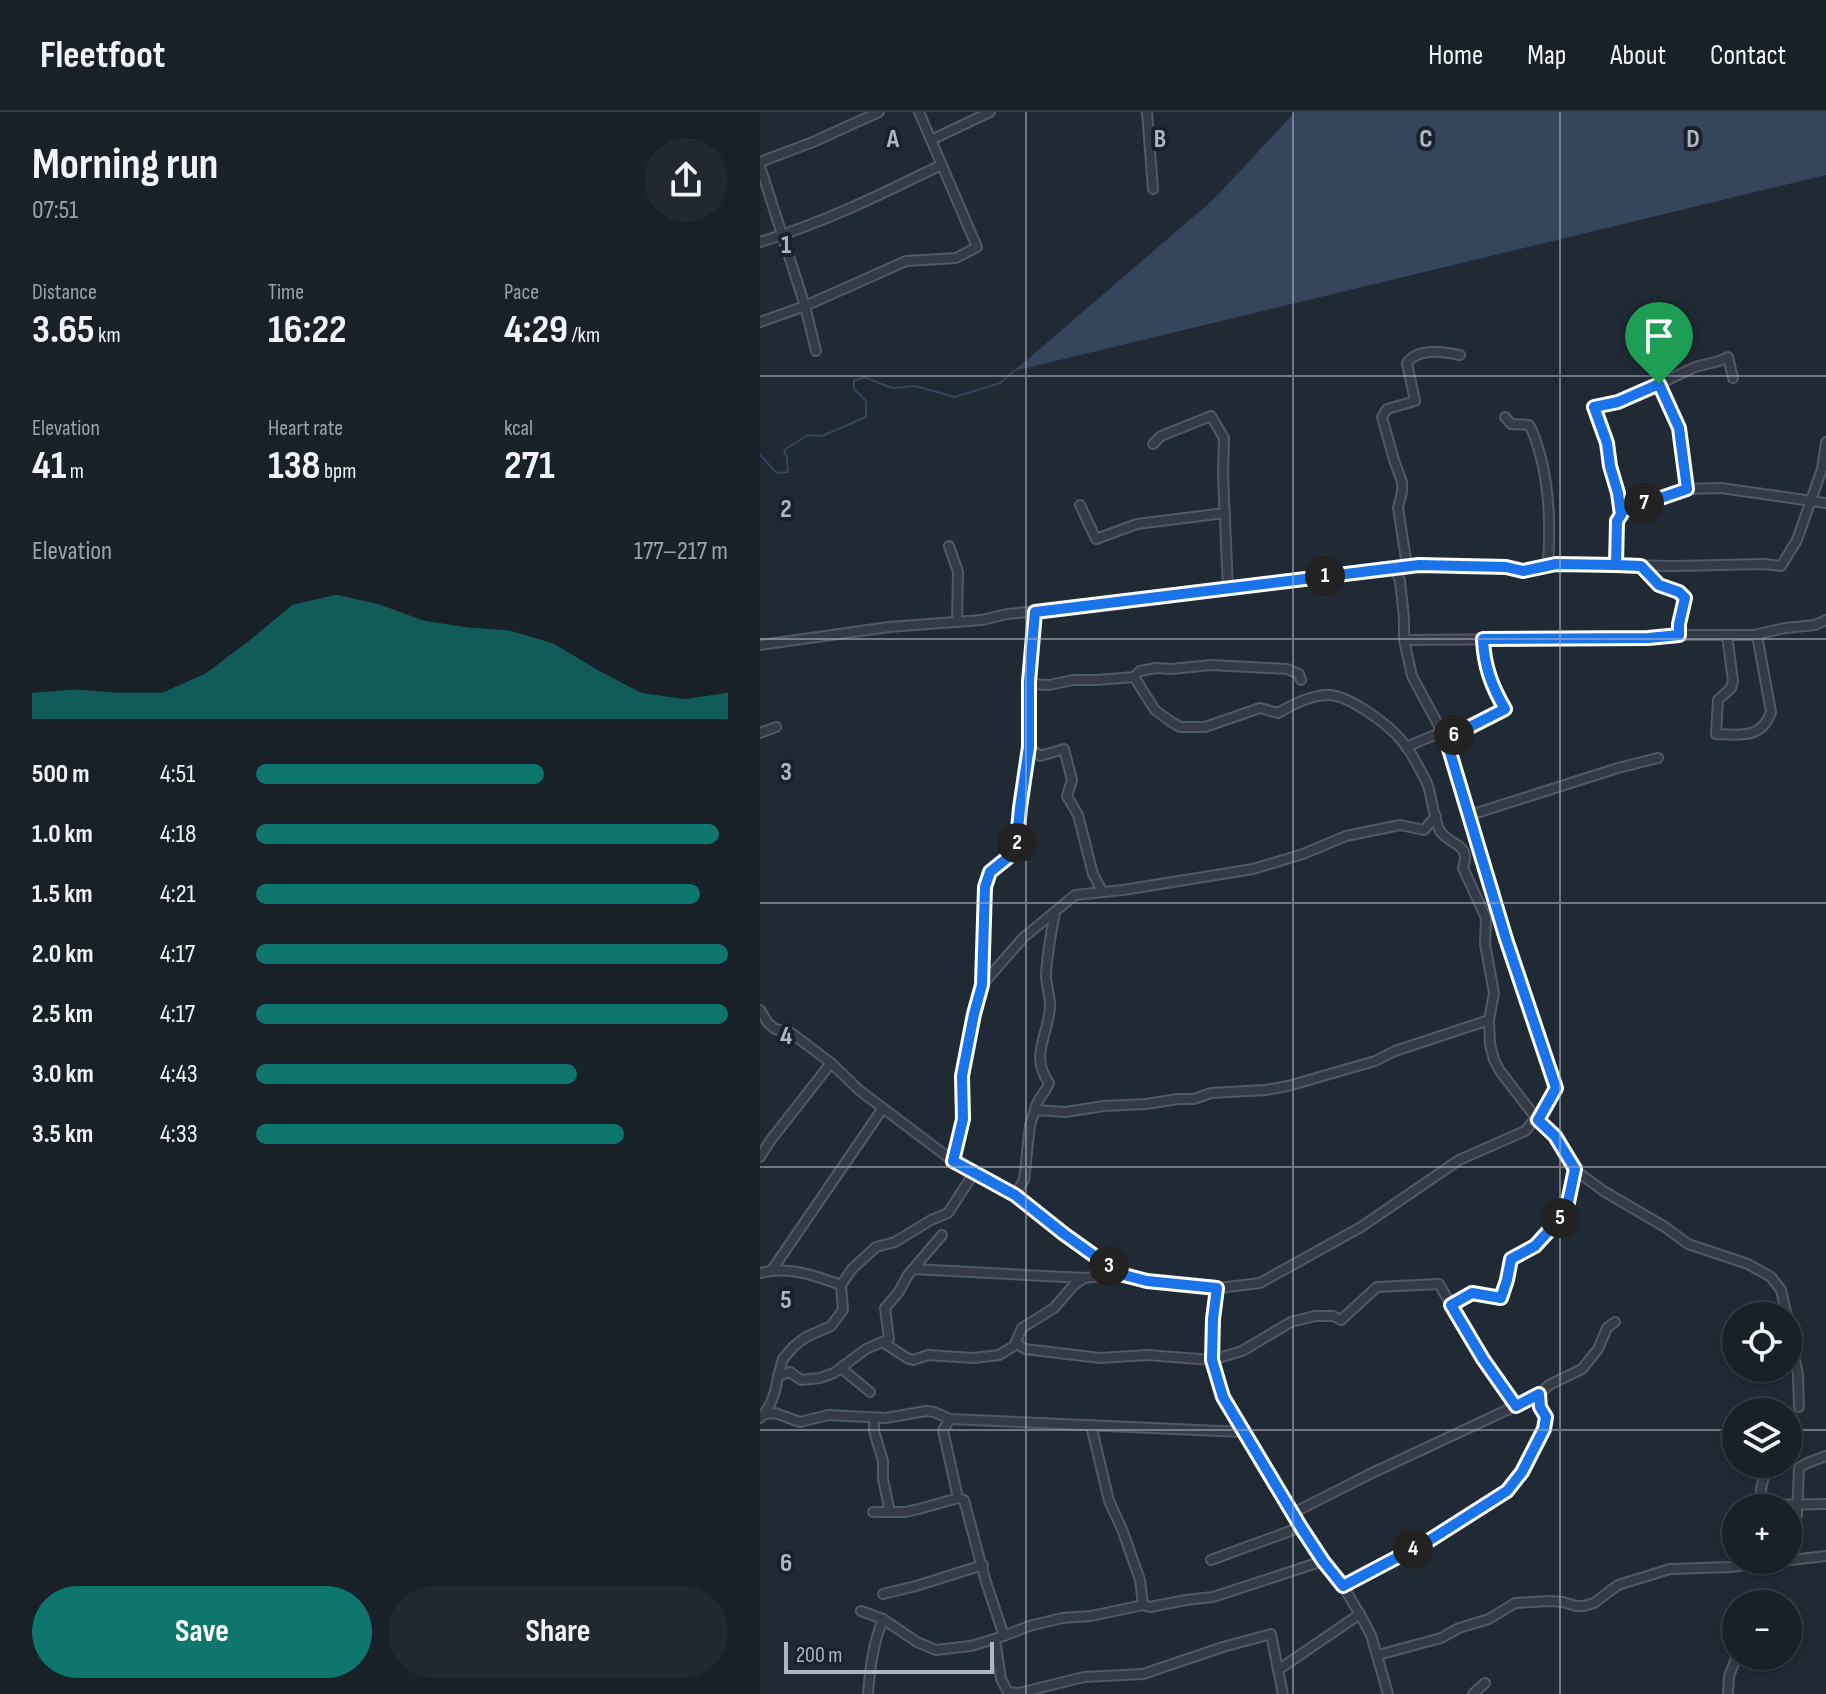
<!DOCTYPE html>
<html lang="en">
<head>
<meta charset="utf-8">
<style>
  :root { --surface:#182028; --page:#212830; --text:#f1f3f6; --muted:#9fa3a8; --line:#363e45; --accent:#0f766e }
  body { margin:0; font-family:"Sofia Sans Condensed",sans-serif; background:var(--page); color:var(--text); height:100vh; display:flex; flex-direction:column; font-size:30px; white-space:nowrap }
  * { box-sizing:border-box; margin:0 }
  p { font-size:26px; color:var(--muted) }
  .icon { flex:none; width:44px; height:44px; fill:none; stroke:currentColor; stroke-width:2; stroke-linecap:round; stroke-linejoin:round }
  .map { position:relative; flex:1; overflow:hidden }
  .drawer { display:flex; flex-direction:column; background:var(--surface); width:760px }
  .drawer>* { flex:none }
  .buttons { position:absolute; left:962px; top:1190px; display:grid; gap:16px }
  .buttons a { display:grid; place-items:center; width:80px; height:80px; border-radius:50%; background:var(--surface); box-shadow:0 2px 6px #0004,0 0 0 2px var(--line); font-size:40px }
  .scale { position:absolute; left:24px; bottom:20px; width:210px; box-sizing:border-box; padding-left:8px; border:4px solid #aeb6c3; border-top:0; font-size:22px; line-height:28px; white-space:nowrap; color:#aeb6c3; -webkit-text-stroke:6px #19212a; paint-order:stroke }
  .pin { position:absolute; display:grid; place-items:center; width:68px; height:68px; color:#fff; margin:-82px -34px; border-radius:50% 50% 50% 0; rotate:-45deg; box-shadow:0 0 8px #0007 }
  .pin .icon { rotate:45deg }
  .km { position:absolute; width:40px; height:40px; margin:-20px; border-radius:50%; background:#222; color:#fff; font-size:22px; line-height:40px; text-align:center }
  .round { display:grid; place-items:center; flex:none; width:84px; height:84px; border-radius:42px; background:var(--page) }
  .overview { display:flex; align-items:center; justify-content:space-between; height:136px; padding:0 32px }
  h1 { font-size:44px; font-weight:700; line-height:60px }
  .stats { display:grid; grid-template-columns:repeat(3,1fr); gap:12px; height:136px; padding:8px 32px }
  .stats div { display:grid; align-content:center }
  .stats b { font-size:40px; font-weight:700 }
  .stats small { font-size:22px; font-weight:400 }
  .stats p { font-size:22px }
  .chart { height:224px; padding:16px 32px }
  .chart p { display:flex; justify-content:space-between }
  .chart svg { width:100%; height:144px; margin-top:8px; fill:var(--accent); opacity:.7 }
  .cta { display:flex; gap:16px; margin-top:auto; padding:16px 32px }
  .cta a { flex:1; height:92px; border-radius:48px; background:var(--accent); color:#fff; font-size:32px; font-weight:700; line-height:92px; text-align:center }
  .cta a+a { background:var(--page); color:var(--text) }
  ul { padding:0 32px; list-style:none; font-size:26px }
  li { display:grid; grid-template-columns:128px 96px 1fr; align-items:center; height:60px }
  li i { height:20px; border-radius:10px; background:var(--accent) }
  header { display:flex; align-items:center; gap:48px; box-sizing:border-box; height:112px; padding:0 40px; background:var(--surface); border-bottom:2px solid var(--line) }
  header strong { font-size:38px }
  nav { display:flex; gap:44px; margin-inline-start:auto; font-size:28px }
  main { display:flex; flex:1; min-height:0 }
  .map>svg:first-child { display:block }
  .water { fill:#34455c }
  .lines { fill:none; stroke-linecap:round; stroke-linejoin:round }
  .stream { stroke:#34455c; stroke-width:2 }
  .minor-casing { stroke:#515964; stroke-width:12 }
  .minor { stroke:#343b46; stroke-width:8 }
  .route-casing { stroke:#fff; stroke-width:16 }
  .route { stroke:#1a73e8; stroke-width:10 }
  .grid { fill:none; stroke:#aeb6c3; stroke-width:2; stroke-opacity:0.55 }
  .grid-label { font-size:26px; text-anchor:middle; font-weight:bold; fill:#aeb6c3; stroke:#19212a; stroke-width:8; stroke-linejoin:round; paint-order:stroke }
</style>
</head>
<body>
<header>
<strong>Fleetfoot</strong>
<nav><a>Home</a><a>Map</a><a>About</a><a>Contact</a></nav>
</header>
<main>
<section class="drawer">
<div class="overview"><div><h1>Morning run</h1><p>07:51</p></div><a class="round"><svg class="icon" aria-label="share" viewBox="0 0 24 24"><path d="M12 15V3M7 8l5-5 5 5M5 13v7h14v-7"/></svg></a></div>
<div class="stats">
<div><p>Distance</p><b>3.65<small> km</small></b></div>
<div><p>Time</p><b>16:22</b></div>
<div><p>Pace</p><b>4:29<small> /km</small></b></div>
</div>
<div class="stats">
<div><p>Elevation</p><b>41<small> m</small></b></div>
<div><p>Heart rate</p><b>138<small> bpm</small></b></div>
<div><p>kcal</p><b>271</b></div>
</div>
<div class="chart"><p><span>Elevation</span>177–217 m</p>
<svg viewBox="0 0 160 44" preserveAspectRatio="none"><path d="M0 44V36L10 35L20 36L30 36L40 30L50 20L60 9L70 6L80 9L90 14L100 16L110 17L120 21L130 29L140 36L150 38L160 36V44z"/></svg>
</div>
<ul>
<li><b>500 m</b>4:51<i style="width:61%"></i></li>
<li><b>1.0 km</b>4:18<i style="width:98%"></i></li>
<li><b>1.5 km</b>4:21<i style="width:94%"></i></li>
<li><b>2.0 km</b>4:17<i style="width:100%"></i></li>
<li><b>2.5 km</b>4:17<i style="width:100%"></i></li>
<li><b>3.0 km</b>4:43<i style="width:68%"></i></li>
<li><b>3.5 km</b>4:33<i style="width:78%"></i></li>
</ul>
<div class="cta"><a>Save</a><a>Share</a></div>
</section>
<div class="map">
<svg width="1066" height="1582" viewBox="0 0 1066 1582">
  <rect width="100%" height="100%" fill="#202a35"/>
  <!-- water -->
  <path class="water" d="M535 0H1066V63L254 259 454 87Z"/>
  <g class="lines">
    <!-- stream -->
    <path class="stream" d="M0 343 17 361 28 360 27 345 24 338 48 323 62 324 106 305V289L94 277V269L104 265 132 276 155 274 195 285 240 271 254 259"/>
    <defs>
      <g id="minor">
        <path d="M387 0 393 77"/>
        <path d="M171 28 230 0"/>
        <path d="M0 50 53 30 119 0"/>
        <path d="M0 54 45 194 56 239"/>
        <path d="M0 130C63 111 122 82 181 53"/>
        <path d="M0 210 45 194 146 149 196 146 217 135 159 0"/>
        <path d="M745 305 751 312 769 313C776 324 778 336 782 350 790 386 790 417 788 453"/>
        <path d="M393 332 401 324 451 304 464 326 463 362 468 477"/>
        <path d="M927 377 919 316 899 272 935 255 959 249 968 245 973 266"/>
        <path d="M320 393 336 427 377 412 465 401"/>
        <path d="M860 402C859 384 853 369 850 352 846 332 843 313 834 295L858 290 899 272"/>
        <path d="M189 434 198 460 197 510"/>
        <path d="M856 453 857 409 863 399 927 377 961 376 1066 391"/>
        <path d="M647 454 638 396 642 380V370L634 348 622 305 627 297 655 289 647 251C658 235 683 240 700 243"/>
        <path d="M881 454 899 473 919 480 925 486 919 512V523"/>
        <path d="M635 456 640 469 644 506V528L652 564 686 627 746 827 796 976 778 1008"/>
        <path d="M275 500 269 570 270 599 269 635 280 644 304 637 312 668 307 684 318 703 333 762 342 779"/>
        <path d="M967 523 973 569 971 576 958 588 956 622C980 623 1002 627 1011 600L997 523"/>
        <path d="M644 528 888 526 919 523H994L1025 516 1055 513 1066 508"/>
        <path d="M0 533 129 515 222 508 247 502 331 494 659 453 746 455 763 459 796 452 915 454 1003 452 1021 454 1037 428 1062 357 1066 330"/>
        <path d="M374 565 395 598 410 609 420 615H445L500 596 518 601C533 592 552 582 570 583 590 584 629 613 642 629 652 641 660 657 667 671 672 685 674 709 680 719 690 734 712 731 703 756L726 806 725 832 734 881 729 908 730 932 734 948 740 959 773 1002 795 1024 813 1054 819 1061 845 1080 905 1115 928 1132 988 1152 1011 1165 1021 1178 1027 1204"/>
        <path d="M269 572 289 573 313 568H337L374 565 380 559 396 556 411 557 452 553 527 557 539 562 541 568"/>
        <path d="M0 621 16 615"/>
        <path d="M686 627 745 597C732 575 724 553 723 527"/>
        <path d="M646 635 682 620"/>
        <path d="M710 703 858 656 898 646"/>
        <path d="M222 872 225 775 230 760 256 739 260 696 269 635"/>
        <path d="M0 898 8 911 15 917 30 920 71 951 99 978 193 1049 255 1083 304 1122 360 1162 387 1169 459 1176 500 1171 601 1115 699 1048 765 1019 776 1006"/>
        <path d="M275 998C277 986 285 982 289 971 269 943 289 923 290 894 290 883 286 873 286 863 287 842 291 821 295 801"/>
        <path d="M0 1045 10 1029 71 951"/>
        <path d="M193 1049 203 1007 202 964 214 902 222 873 263 826 315 783 363 778 493 757 543 742 586 724 640 713 664 718 676 704"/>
        <path d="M255 1083 264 1068 270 1013 275 998 305 1000 344 994 386 992 418 987H434L451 981 506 978 528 974 615 949 635 939 729 908"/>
        <path d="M153 1157 324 1166"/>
        <path d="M12 1158 123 996"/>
        <path d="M0 1161C28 1154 54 1163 81 1173"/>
        <path d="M457 1176 453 1207 452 1248 463 1285 542 1417 563 1449 583 1474 602 1506 611 1523 628 1582"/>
        <path d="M691 1193 723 1247 756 1294"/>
        <path d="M1028 1210 1038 1263 1039 1295"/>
        <path d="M124 1231 147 1246 153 1248 168 1243 214 1246 239 1243 254 1234 262 1216 294 1196 313 1174 324 1166 360 1162"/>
        <path d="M256 1231 265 1237 340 1246 387 1243 452 1248 482 1239 531 1210 555 1204H573L581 1208 617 1175 679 1172 691 1193 712 1181 741 1186 751 1147 775 1134 806 1100 815 1057"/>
        <path d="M81 1256 110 1280"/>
        <path d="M18 1264 23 1247 34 1234 46 1225 71 1214 83 1198 81 1173 92 1157 116 1135 135 1130 171 1108 188 1101 214 1061"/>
        <path d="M5 1302 15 1301 40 1310 68 1303 126 1306 166 1299 174 1300 190 1307 483 1320"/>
        <path d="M0 1306C12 1295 16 1279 18 1264L30 1260 41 1268 60 1266 74 1261 106 1237 129 1227 125 1196 138 1181 148 1163 182 1123"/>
        <path d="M114 1306V1319L123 1349V1367L130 1400"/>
        <path d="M190 1307 183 1318 198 1386"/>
        <path d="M331 1313 349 1389 362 1417 380 1468 383 1493"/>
        <path d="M1008 1352C1005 1367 994 1381 1008 1393L1066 1392"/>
        <path d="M113 1400H145L159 1397 198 1386 204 1388 225 1467 244 1524"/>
        <path d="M533 1401 610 1362 777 1284 789 1273 822 1257 838 1237 847 1216 855 1210"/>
        <path d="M1037 1403 1039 1356 1047 1351 1066 1344"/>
        <path d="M451 1448 541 1415"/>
        <path d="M583 1474 670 1428 747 1379 762 1360 784 1317 786 1305 780 1295 779 1282"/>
        <path d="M123 1482 156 1474 223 1453"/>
        <path d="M101 1499 123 1507 157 1530 176 1538 211 1534 244 1524 269 1514 302 1506 331 1504 383 1493 390 1495 426 1488 453 1485 563 1449"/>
        <path d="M235 1527 241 1567 248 1580 259 1581 324 1565 383 1562 463 1535 511 1522 518 1558 600 1502"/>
        <path d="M618 1543 681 1526 699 1516 729 1507 755 1491 790 1489 803 1490 816 1494H824L834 1491 858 1473 910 1457 971 1455 1066 1444"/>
        <path d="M518 1558 523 1582"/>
        <path d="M108 1582C110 1556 113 1532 123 1507"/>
        <path d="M713 1582 725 1571"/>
        <path d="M968 1582 969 1564 977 1544"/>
      </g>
    </defs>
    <!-- minor casing -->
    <use href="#minor" class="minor-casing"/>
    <!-- minor -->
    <use href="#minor" class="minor"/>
  </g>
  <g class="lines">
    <defs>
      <path id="route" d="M899 272 858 290 834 295 847 331 850 354 858 381 861 403 857 409 856 453 796 452 763 459 746 455 659 453 275 500 269 570V635L260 696 256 739 230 760 225 775 222 873 214 902 202 964 203 1007 193 1049 255 1083 304 1122 360 1162 387 1169 457 1176 453 1207 452 1248 463 1285 542 1417 563 1449 583 1474 670 1428 747 1379 762 1360 784 1317 786 1305 780 1295 779 1282 756 1294 723 1247 691 1193 712 1181 741 1186 747 1168 751 1147 775 1134 806 1100 815 1057 795 1024 778 1008 796 976 746 827 686 627 745 597C732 575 724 554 723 527L888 526 919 523V512L925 486 919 480 899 473 881 454 856 453 857 409 863 399 927 377 919 316 899 272"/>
    </defs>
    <!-- route casing -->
    <use href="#route" class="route-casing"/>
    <!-- route -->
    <use href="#route" class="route"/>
  </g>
  <!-- grid -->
  <path class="grid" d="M266 0V1582M533 0V1582M800 0V1582M0 264H1066M0 527H1066M0 791H1066M0 1055H1066M0 1318H976M1028 1318H1066"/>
  <g class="grid-label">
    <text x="133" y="35">A</text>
    <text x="400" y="35">B</text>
    <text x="666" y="35">C</text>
    <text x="933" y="35">D</text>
    <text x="26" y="141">1</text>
    <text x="26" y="405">2</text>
    <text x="26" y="668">3</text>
    <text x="26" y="932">4</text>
    <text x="26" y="1196">5</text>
    <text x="26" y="1459">6</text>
  </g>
</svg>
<div class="buttons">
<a><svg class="icon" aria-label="locate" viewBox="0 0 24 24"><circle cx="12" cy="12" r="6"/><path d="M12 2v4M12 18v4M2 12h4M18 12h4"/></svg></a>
<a><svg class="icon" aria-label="layers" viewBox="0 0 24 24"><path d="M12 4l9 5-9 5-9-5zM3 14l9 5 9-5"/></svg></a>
<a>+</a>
<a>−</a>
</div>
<div class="scale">200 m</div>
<div class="pin" style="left:899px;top:272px;background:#1e9e55"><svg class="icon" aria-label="arrive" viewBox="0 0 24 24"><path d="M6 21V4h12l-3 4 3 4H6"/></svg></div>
<b class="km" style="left:565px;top:464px">1</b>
<b class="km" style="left:257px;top:731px">2</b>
<b class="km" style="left:349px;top:1154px">3</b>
<b class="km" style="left:653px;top:1437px">4</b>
<b class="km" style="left:800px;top:1106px">5</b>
<b class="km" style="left:694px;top:623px">6</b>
<b class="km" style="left:884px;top:391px">7</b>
</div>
</main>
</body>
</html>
